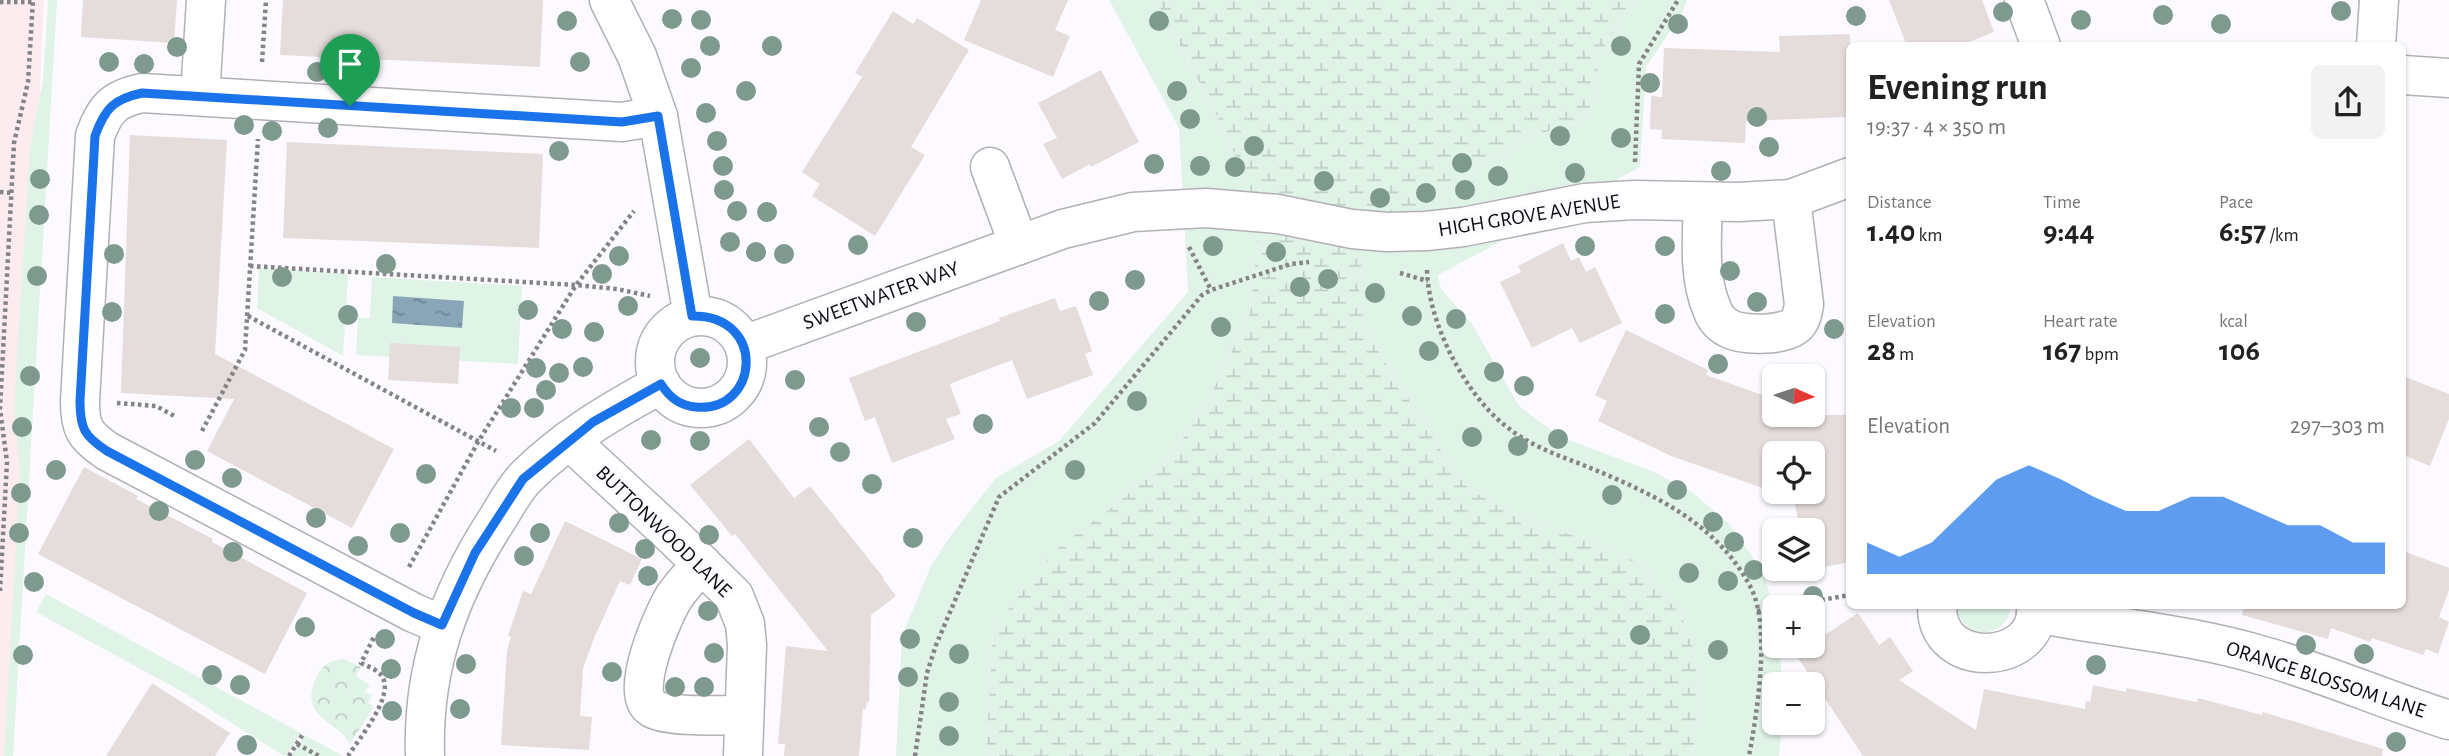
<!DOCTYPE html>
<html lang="en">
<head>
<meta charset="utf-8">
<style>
  :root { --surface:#fff; --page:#f2f2f2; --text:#222; --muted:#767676; --accent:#1a73e8 }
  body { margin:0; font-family:"Alegreya Sans",sans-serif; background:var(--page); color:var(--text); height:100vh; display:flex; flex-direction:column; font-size:26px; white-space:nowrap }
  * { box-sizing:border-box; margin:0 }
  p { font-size:23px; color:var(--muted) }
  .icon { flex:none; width:38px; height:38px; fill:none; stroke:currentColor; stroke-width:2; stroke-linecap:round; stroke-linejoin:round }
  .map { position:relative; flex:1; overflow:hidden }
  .details { position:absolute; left:1846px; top:42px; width:560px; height:567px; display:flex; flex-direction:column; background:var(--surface); border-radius:10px; box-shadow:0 2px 5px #0004 }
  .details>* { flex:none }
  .needle { width:46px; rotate:93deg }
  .fabs { position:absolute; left:1762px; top:364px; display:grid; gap:14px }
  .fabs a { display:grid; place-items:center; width:63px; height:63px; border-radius:10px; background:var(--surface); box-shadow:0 2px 5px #0004; font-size:35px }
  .pin { position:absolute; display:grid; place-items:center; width:60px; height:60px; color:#fff; margin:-72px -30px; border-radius:50% 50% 50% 0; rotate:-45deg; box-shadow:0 0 7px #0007 }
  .pin .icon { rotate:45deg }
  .round { display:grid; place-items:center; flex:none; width:74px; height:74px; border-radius:10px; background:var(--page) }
  .head { display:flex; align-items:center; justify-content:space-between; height:119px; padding:0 21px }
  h1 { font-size:38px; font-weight:700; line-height:52px }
  .metrics { display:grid; grid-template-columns:repeat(3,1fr); gap:10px; height:119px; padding:7px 21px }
  .metrics div { display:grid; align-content:center }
  .metrics b { font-size:30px; font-weight:700 }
  .metrics small { font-size:19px; font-weight:400 }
  .metrics p { font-size:19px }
  .chart { height:196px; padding:14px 21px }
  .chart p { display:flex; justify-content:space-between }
  .chart svg { width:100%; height:126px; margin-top:7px; fill:var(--accent); opacity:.7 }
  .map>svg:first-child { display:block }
  .education { fill:#fcecf0 }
  .green { fill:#e0f3e7 }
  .wetland { fill:url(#wetland-marsh) }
  .park { fill:url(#park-crowns) }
  .water { fill:url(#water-ripples) }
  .building { fill:#e5dddb; fill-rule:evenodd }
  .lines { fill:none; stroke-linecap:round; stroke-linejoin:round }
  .minor-casing { stroke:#b2b0b6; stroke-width:41 }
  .path { stroke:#848386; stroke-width:4.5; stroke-dasharray:3.5 3.5; stroke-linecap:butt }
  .minor { stroke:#fff; stroke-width:38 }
  .tree { fill:#7e998d }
  .route-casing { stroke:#fff; stroke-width:14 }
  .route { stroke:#1a73e8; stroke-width:9 }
  .labels { text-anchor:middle; stroke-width:7; stroke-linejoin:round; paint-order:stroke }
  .street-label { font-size:21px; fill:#0c0c0e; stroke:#fcfaff }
</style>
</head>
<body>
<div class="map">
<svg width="2449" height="756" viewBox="0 0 2449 756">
  <defs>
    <pattern id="wetland-marsh" width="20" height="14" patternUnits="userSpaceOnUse" patternTransform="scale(1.75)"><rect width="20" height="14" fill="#e0f3e7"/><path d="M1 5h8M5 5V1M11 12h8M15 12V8" fill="none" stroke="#bfcfc5"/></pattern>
    <pattern id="park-crowns" width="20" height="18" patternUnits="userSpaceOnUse" patternTransform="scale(1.75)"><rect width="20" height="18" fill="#e0f3e7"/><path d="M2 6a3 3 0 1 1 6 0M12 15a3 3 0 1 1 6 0" fill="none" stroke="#bfcfc5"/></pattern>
    <pattern id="water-ripples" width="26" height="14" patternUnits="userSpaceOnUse" patternTransform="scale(1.75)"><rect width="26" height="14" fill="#89a6b8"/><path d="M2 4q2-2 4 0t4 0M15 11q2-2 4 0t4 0" fill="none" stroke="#6e8694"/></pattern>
  </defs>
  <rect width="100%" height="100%" fill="#fcfaff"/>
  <!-- education -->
  <path class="education" d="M0 0H44L9 756H0Z"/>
  <!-- green -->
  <g class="green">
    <path d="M48 0H57L13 756H4L20 471 14 406 30 147 43 80Z"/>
    <path d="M1109 0H1156L1227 135 1260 217 1250 313 1203 411 1163 465 1110 509 993 628 986 756H896L902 636 931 566 951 535 996 478 1059 441 1188 292 1179 128Z"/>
    <path d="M1634 0H1687L1681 15 1646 67 1640 167 1438 275 1441 289 1472 324 1519 406 1560 437 1652 471 1693 493 1730 525 1764 573 1774 614V646H1780L1782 684H1774V723H1782L1779 756H1693L1698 700 1695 654 1682 617 1640 564 1606 547 1510 513 1469 489 1449 463 1365 330 1358 283 1368 237 1529 137 1575 123 1593 103 1600 53Z"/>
    <path d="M259 268 348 274 343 356 257 308Z"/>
    <path d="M372 277 522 286 518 364 356 355 358 318H370Z"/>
    <path d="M46 594 301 733 286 756H284L181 691 36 612Z"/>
    <path d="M1957 606H2011C2007 641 1960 641 1957 606Z"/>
    <path d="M305 735 343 756H292Z"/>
  </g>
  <!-- wetland -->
  <path class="wetland" d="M1156 0H1634L1600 53 1593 103 1575 123 1529 137 1368 237 1358 283 1365 330 1449 463 1469 489 1510 513 1606 547 1640 564 1682 617 1695 654 1698 700 1693 756H986L993 629 1054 551 1110 509 1163 465 1203 411 1250 313 1260 217 1227 135Z"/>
  <!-- park -->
  <path class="park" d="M344 659 361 667 356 676 370 685 365 692 372 695 368 703 374 707 350 744C339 720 296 719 317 676 323 664 331 660 344 659Z"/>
  <!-- water -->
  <path class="water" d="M393 296 464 301 462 328 392 323Z"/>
  <!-- building -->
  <g class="building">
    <path d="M83 0H177L174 43 81 37Z"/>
    <path d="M283 0H543L540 67 280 55Z"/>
    <path d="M981 0H1068L1055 30 1070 36 1053 77 964 40Z"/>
    <path d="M1889 0H1982L1994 32 1959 46H1907Z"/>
    <path d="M893 11 913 24 917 18 969 50 911 147 925 155 875 236 812 196 820 184 802 172 862 77 855 73Z"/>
    <path d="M1850 34V107H1847L1848 117 1746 121 1745 143 1661 139 1662 130 1650 129 1651 96 1662 97 1664 48 1780 52 1779 36Z"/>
    <path d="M1101 70 1139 142 1091 167 1090 164 1062 179 1043 144 1057 138 1038 103Z"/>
    <path d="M130 135 227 140 215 354 394 449 352 528 207 451 234 399 121 393Z"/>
    <path d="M287 142 543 154 539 248 283 238Z"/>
    <path d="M1563 243 1571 261 1579 257 1586 272 1595 267 1622 323 1580 343 1572 328 1532 348 1500 282 1521 272 1518 266Z"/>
    <path d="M1055 298 1060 311 1076 306 1092 351 1085 354 1093 375 1027 399 1012 360 952 383 950 385 961 414 946 419 955 439 892 463 875 417 865 421 849 378 1000 321 999 318Z"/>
    <path d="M1626 330 1708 370 1706 375 1774 399V415H1850V562L1813 569V530H1800L1794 499 1671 456 1598 421 1607 401 1595 395ZM1774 453H1813V492H1774Z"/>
    <path d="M390 343 460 347 458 384 388 380Z"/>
    <path d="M2403 376 2449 394V419L2430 466 2403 455Z"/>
    <path d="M749 439 794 498 810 486 884 578 883 579 896 596 871 615 869 704 867 701 866 709H863L859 756H784L785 744H778L786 646 828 651 735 534 732 536 690 485Z"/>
    <path d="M84 467 138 496 136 499 213 539 212 542 307 593 265 674 38 554Z"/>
    <path d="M565 521 642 559 630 585 620 581 595 636 583 668 580 716 592 717 589 750 501 745 507 651 511 637 508 636 523 591 531 594Z"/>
    <path d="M2403 551 2449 568V590L2439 617 2449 622 2438 654 2426 649 2423 655 2372 638 2370 642 2331 628 2328 639 2242 615 2244 606H2403Z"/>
    <path d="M1858 613 1879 645 1890 637 1913 671 1899 680 1976 730 1984 689 2085 709 2086 701 2090 702 2093 685 2126 692 2127 688 2197 702 2198 698 2262 715 2263 712 2383 749 2382 756H1863L1796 655 1809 646H1813V643Z"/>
    <path d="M152 683 230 733 215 756H106Z"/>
  </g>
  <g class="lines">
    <defs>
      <g id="minor">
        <path d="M609 0 637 56 658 116 693 316"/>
        <path d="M2024 0 2041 46"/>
        <path d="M2376 46 2379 0"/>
        <path d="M2403 75 2449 78"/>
        <path d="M200 96 206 0"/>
        <path d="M990 167 1019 245"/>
        <path d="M1703 202C1702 236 1698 277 1712 309 1715 318 1722 325 1730 329 1744 336 1786 336 1797 324 1802 318 1803 311 1804 304L1791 199"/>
        <circle cx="701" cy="362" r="46"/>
        <path d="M744 345 1063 229 1133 212 1206 208 1278 214 1352 229 1387 232 1426 231 1463 227 1585 203 1634 200 1739 202 1791 199 1850 177"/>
        <path d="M569 440 673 536 734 596 745 624 747 645 743 756"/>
        <path d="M702 564C692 575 682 585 674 597 663 615 628 694 652 708 668 718 723 715 744 715"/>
        <path d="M1937 606C1936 673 2042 664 2036 606"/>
        <path d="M2036 613C2114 628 2192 634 2267 657 2329 675 2388 701 2449 720"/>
        <path d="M442 625 414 613 107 451C84 435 80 428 80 401L95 136C105 108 114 99 142 93L622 122 658 116"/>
        <path d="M425 756C422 668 449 594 496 521 505 507 514 489 526 477 565 438 613 410 661 384"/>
      </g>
    </defs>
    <!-- minor casing -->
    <use href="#minor" class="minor-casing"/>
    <!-- path -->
    <g class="path">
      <path d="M0 2H33"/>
      <path d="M262 62 266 0"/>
      <path d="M1635 162 1639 64 1678 0"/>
      <path d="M0 192 12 193"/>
      <path d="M1189 247 1211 290"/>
      <path d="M250 266 576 285 617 289 650 296"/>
      <path d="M1427 270C1428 299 1437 325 1449 351 1463 379 1482 408 1507 427 1530 446 1560 456 1588 467 1651 493 1718 523 1751 588 1771 627 1757 713 1749 756"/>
      <path d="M1400 273 1428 281"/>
      <path d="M248 316 496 451"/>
      <path d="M117 403 156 406 176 417"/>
      <path d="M202 431 245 350 258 139"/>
      <path d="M409 567 478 442 576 285 634 211"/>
      <path d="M0 591 7 462 0 409 14 143 28 82 33 0"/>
      <path d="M1780 607 1850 595"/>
      <path d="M1757 611 1774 608"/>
      <path d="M297 744 319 756"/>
      <path d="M289 756 303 734"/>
      <path d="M348 756C359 739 393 698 383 678 379 670 369 667 361 663L374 637"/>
      <path d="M915 756 927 673 936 645 999 497 1095 423 1202 295 1211 290 1291 264 1309 262"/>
    </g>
    <!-- minor -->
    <use href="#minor" class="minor"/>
  </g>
  <!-- trees -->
  <g class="tree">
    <circle cx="2341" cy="11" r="10"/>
    <circle cx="2003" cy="12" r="10"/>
    <circle cx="2163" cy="15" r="10"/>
    <circle cx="1856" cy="16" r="10"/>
    <circle cx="672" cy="19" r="10"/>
    <circle cx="701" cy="20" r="10"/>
    <circle cx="2081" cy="20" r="10"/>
    <circle cx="567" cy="21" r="10"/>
    <circle cx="1159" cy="21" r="10"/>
    <circle cx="1678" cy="24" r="10"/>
    <circle cx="2221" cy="24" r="10"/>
    <circle cx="710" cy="46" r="10"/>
    <circle cx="772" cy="46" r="10"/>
    <circle cx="1621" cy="46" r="10"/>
    <circle cx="177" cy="47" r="10"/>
    <circle cx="109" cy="62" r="10"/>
    <circle cx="580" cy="62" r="10"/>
    <circle cx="144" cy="64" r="10"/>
    <circle cx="691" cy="68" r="10"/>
    <circle cx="317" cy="72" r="10"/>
    <circle cx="1650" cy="83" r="10"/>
    <circle cx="746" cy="91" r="10"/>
    <circle cx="1177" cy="91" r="10"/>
    <circle cx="706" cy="113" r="10"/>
    <circle cx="1757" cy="117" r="10"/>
    <circle cx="1190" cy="119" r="10"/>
    <circle cx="244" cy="125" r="10"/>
    <circle cx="328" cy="128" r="10"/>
    <circle cx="272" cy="131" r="10"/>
    <circle cx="1560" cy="136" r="10"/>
    <circle cx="1621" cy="138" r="10"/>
    <circle cx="717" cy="141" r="10"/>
    <circle cx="1254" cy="146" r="10"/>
    <circle cx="1769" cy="147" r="10"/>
    <circle cx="559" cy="151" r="10"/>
    <circle cx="1462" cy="163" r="10"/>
    <circle cx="1154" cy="164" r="10"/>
    <circle cx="723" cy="166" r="10"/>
    <circle cx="1200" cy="166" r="10"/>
    <circle cx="1235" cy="167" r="10"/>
    <circle cx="1721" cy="171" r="10"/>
    <circle cx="1575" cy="173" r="10"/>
    <circle cx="1498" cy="176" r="10"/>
    <circle cx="40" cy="179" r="10"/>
    <circle cx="1324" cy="181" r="10"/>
    <circle cx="724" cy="190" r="10"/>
    <circle cx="1465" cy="190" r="10"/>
    <circle cx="1426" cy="193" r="10"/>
    <circle cx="1380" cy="198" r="10"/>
    <circle cx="737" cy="211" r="10"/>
    <circle cx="767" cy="212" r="10"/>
    <circle cx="39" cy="215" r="10"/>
    <circle cx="730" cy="242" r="10"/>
    <circle cx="858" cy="245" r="10"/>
    <circle cx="1213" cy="246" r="10"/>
    <circle cx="1585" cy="246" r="10"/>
    <circle cx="1665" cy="246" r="10"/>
    <circle cx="756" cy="252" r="10"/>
    <circle cx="1276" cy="252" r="10"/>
    <circle cx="114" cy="254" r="10"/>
    <circle cx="784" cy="254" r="10"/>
    <circle cx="619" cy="256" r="10"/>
    <circle cx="386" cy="264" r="10"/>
    <circle cx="1730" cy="271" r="10"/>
    <circle cx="602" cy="274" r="10"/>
    <circle cx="37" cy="276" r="10"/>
    <circle cx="282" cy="277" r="10"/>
    <circle cx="1328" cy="279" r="10"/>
    <circle cx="1135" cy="280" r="10"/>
    <circle cx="1300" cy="287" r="10"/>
    <circle cx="1375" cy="293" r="10"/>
    <circle cx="1099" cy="301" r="10"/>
    <circle cx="1757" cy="302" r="10"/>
    <circle cx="628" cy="306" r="10"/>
    <circle cx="528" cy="310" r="10"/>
    <circle cx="112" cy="312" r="10"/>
    <circle cx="1665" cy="314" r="10"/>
    <circle cx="348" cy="315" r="10"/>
    <circle cx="1412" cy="316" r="10"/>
    <circle cx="1456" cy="319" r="10"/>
    <circle cx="916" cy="322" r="10"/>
    <circle cx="1221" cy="327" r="10"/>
    <circle cx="562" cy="329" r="10"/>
    <circle cx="1834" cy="329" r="10"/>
    <circle cx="594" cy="332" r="10"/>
    <circle cx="1429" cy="351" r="10"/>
    <circle cx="700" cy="358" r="10"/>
    <circle cx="1718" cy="364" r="10"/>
    <circle cx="583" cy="367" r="10"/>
    <circle cx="536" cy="368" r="10"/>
    <circle cx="1494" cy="372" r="10"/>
    <circle cx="559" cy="373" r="10"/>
    <circle cx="30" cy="376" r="10"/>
    <circle cx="795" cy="380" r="10"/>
    <circle cx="1524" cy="386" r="10"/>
    <circle cx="546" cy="390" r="10"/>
    <circle cx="1137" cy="401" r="10"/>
    <circle cx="511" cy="408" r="10"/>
    <circle cx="534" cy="408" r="10"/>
    <circle cx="983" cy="424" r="10"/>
    <circle cx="22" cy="427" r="10"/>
    <circle cx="819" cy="427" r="10"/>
    <circle cx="1472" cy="437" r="10"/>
    <circle cx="1558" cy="439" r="10"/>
    <circle cx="651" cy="440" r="10"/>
    <circle cx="700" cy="441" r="10"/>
    <circle cx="1518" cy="446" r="10"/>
    <circle cx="840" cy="452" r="10"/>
    <circle cx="195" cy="460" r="10"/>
    <circle cx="56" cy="470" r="10"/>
    <circle cx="1075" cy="470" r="10"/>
    <circle cx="426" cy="474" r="10"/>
    <circle cx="232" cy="478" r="10"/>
    <circle cx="872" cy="484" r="10"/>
    <circle cx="1677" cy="490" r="10"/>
    <circle cx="21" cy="493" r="10"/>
    <circle cx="1612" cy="495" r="10"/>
    <circle cx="159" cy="511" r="10"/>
    <circle cx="316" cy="518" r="10"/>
    <circle cx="1713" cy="522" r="10"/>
    <circle cx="619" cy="523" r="10"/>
    <circle cx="19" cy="533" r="10"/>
    <circle cx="400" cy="533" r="10"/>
    <circle cx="540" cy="533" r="10"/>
    <circle cx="709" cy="535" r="10"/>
    <circle cx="913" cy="538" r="10"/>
    <circle cx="1734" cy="542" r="10"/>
    <circle cx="358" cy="546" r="10"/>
    <circle cx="645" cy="549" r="10"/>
    <circle cx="233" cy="552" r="10"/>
    <circle cx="524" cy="556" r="10"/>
    <circle cx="1754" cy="570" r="10"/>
    <circle cx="1689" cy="573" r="10"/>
    <circle cx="648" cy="576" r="10"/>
    <circle cx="1728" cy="581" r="10"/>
    <circle cx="34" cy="582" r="10"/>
    <circle cx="1813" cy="596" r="10"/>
    <circle cx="708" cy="611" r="10"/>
    <circle cx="305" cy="627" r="10"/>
    <circle cx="1640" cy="635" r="10"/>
    <circle cx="385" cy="639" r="10"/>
    <circle cx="910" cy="639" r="10"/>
    <circle cx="2306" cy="645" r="10"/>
    <circle cx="1718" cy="650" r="10"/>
    <circle cx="714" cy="653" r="10"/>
    <circle cx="959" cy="654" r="10"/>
    <circle cx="2364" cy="654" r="10"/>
    <circle cx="23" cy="655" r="10"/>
    <circle cx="466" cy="664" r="10"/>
    <circle cx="2096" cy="665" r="10"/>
    <circle cx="391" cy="669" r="10"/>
    <circle cx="612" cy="672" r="10"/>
    <circle cx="212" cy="675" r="10"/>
    <circle cx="908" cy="677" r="10"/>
    <circle cx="240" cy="685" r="10"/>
    <circle cx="675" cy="687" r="10"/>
    <circle cx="704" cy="687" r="10"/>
    <circle cx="949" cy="702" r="10"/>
    <circle cx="460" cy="709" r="10"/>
    <circle cx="392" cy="711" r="10"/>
    <circle cx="949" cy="736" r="10"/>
    <circle cx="2396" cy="742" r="10"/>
    <circle cx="247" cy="745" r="10"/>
  </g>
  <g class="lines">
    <defs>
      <path id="route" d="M142 93 622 122 658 116 692 316C768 315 759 413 696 407 681 406 669 397 661 384L593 422 523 479 475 553 442 625 414 613 107 451C84 436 80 428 80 401L95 136C105 108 114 99 142 93Z"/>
    </defs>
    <!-- route casing -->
    <use href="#route" class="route-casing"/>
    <!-- route -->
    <use href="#route" class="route"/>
  </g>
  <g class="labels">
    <!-- street labels -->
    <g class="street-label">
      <text transform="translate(1529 215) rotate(-9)" y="7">HIGH GROVE AVENUE</text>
      <text transform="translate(881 295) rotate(-20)" y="7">SWEETWATER WAY</text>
      <text transform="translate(664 531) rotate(44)" y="7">BUTTONWOOD LANE</text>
      <text transform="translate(2326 679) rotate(18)" y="7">ORANGE BLOSSOM LANE</text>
    </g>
  </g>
</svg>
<div class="fabs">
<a><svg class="needle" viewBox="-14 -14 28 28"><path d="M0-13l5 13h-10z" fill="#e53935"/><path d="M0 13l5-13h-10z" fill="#767676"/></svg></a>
<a><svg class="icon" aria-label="locate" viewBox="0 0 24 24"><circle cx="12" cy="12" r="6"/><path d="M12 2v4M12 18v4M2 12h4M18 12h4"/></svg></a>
<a><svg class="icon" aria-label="layers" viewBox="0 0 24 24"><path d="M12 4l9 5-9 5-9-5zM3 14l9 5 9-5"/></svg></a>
<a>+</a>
<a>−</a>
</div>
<div class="pin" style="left:350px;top:106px;background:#1e9e55"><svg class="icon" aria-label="arrive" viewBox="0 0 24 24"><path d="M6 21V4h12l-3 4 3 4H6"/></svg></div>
<section class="details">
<div class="head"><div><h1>Evening run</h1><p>19:37 · 4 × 350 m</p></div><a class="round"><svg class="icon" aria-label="share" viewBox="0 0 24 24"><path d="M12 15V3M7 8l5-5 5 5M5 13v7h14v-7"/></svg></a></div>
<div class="metrics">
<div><p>Distance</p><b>1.40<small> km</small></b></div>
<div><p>Time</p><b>9:44</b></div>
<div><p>Pace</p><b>6:57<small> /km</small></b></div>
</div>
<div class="metrics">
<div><p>Elevation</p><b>28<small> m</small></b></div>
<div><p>Heart rate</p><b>167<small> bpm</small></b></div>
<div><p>kcal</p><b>106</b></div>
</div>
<div class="chart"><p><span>Elevation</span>297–303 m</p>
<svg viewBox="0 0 160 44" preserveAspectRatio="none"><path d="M0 44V33L10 38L20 33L30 22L40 11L50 6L60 11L70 17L80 22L90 22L100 17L110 17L120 22L130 27L140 27L150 33L160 33V44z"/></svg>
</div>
</section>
</div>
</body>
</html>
